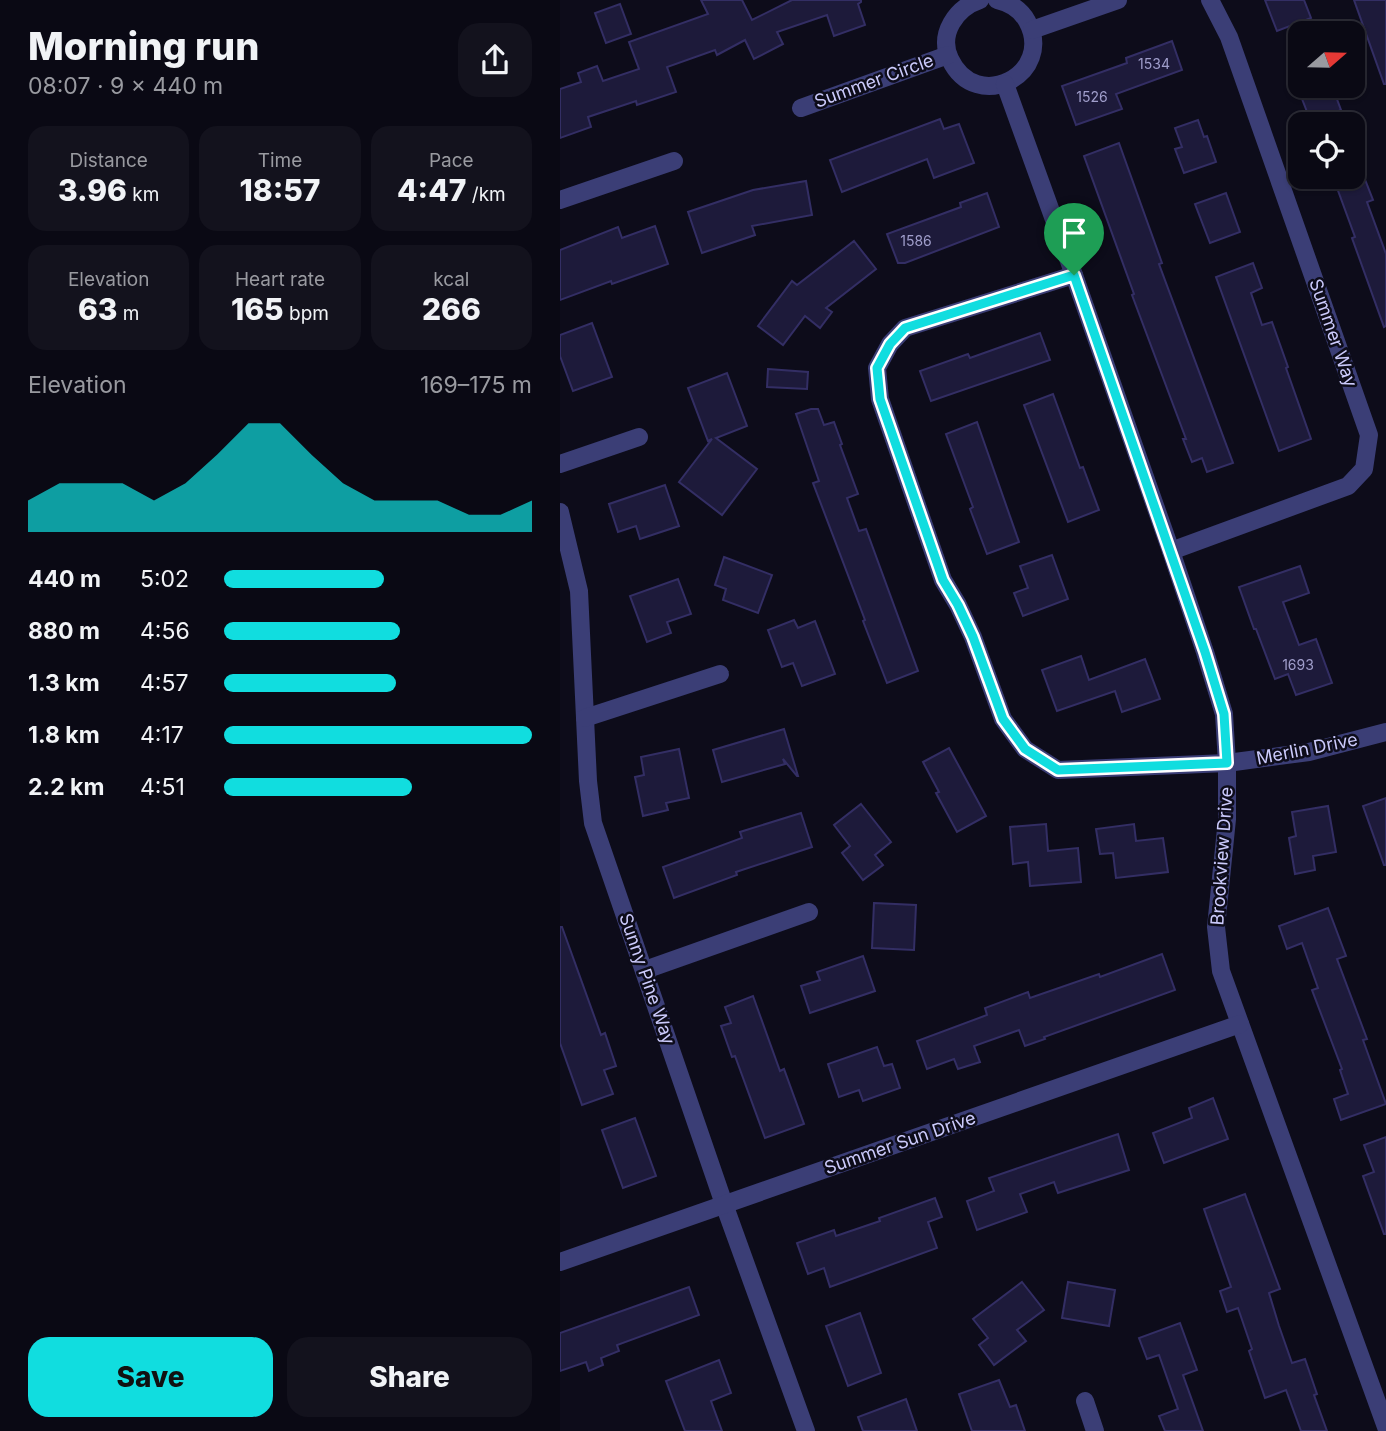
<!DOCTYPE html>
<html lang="en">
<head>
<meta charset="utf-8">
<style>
  :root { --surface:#0a0914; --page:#13121d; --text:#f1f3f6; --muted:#999aa0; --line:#2a2a34; --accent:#11dddf }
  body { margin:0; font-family:Inter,sans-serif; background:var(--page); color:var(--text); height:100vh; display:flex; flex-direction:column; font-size:26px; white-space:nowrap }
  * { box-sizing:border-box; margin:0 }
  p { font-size:23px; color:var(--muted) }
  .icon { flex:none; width:38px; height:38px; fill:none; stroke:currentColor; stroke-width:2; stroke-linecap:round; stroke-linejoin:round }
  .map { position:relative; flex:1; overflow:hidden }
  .sheet { display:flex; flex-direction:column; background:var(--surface); width:560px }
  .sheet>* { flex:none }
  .needle { width:46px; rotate:70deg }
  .tools { position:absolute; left:728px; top:21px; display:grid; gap:14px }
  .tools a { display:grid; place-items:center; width:77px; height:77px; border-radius:14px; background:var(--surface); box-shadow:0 2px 5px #0004,0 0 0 2px var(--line); font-size:35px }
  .pin { position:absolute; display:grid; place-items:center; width:60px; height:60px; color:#fff; margin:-72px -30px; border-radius:50% 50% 50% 0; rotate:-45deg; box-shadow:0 0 7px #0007 }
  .pin .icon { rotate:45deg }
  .round { display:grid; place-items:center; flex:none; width:74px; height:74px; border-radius:21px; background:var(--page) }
  .headline { display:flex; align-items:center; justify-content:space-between; height:119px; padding:0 28px }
  h1 { font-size:38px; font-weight:800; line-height:52px }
  .stats { display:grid; grid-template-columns:repeat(3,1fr); gap:10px; height:119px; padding:7px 28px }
  .stats div { display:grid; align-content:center; border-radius:18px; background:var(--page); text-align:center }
  .stats b { font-size:30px; font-weight:800 }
  .stats small { font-size:19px; font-weight:400 }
  .stats p { font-size:19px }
  .chart { height:196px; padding:14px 28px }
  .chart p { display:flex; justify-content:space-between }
  .chart svg { width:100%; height:126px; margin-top:7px; fill:var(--accent); opacity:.7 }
  .cta { display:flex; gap:14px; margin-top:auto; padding:14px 28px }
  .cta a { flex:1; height:80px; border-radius:21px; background:var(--accent); color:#111; font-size:28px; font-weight:800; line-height:80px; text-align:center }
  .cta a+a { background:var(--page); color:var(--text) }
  ul { padding:0 28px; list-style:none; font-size:23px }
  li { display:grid; grid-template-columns:112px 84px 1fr; align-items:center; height:52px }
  li i { height:18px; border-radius:9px; background:var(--accent) }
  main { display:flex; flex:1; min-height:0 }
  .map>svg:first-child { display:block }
  .building { fill:#1d1a3a; stroke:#332e64; stroke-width:2 }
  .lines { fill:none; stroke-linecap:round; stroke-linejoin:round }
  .street { stroke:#3b3e76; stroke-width:18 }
  .route-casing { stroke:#fff; stroke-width:14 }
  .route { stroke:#11dddf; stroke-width:9 }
  .labels { text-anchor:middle; stroke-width:5; stroke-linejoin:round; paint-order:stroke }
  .number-label { font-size:14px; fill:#a09ecb }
  .street-label { font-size:18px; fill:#cbcafb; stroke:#0d0c1a }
</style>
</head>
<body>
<main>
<section class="sheet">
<div class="headline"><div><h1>Morning run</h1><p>08:07 · 9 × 440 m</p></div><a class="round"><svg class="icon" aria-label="share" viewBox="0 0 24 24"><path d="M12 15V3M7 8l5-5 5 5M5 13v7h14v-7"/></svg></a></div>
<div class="stats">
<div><p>Distance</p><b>3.96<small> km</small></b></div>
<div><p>Time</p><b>18:57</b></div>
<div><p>Pace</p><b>4:47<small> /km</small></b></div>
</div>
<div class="stats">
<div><p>Elevation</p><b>63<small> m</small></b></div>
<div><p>Heart rate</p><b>165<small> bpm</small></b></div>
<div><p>kcal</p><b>266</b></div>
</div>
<div class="chart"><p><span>Elevation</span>169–175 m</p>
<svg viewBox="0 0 160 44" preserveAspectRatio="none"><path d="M0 44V33L10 27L20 27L30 27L40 33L50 27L60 17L70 6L80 6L90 17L100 27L110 33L120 33L130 33L140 38L150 38L160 33V44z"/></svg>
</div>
<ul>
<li><b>440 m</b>5:02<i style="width:52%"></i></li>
<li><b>880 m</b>4:56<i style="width:57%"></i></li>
<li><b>1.3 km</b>4:57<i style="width:56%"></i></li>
<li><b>1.8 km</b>4:17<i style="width:100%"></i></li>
<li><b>2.2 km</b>4:51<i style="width:61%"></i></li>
</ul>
<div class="cta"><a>Save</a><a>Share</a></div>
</section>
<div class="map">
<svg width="826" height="1431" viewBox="0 0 826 1431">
  <rect width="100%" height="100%" fill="#0d0c1a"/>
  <!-- building -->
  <g class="building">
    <path d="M141 0H182L192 20 232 0H301V2L298 4 305 25 274 36 267 15 217 32 223 44 194 59 185 40 157 55 155 50 107 67 116 92 77 105 76 101 28 117 31 127 0 138V89L21 82 18 73 37 66 43 81 79 69 69 42 148 14Z"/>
    <path d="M705 0H744L751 18 717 31Z"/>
    <path d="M794 0H826V84H824Z"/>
    <path d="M60 4 71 34 46 43 35 13Z"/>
    <path d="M612 41 622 70 556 94 562 109 516 125 502 86 567 63 566 58Z"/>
    <path d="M737 86H772L781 110 751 122Z"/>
    <path d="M380 119 384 129 399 124 414 163 374 178 367 159 282 192 270 160Z"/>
    <path d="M638 120 644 137 647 136 656 162 624 173 615 149 622 147 615 128Z"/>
    <path d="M559 143 602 263 599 264 673 463 647 472 642 458 632 462 623 439H626L572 295 574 294 524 156Z"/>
    <path d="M773 177H804L813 200 807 202 826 254V326L824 327 792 238 795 237Z"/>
    <path d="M246 181 252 215 192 226 195 235 142 253 128 212 193 190Z"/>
    <path d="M427 193 439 227 345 263H338L327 234 401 207 400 203Z"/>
    <path d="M666 193 680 232 650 243 635 204Z"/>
    <path d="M95 226 108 264 52 284 51 281 0 300V250L58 227 62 238Z"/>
    <path d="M294 241 316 269 266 308 272 312 260 328 245 316 223 345 198 326 232 281 237 285Z"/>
    <path d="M693 263 702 288 691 293 702 325 712 322 728 367 726 368 751 439 719 451 656 277Z"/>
    <path d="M32 323 52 377 13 391 0 356V335Z"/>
    <path d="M480 333 490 360 371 401 360 371 408 354 410 358Z"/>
    <path d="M208 369 248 372 247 389 207 387Z"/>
    <path d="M167 373 187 426 156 438 197 469 162 515 119 482 152 439 148 441 128 388Z"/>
    <path d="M493 394 520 468 523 467 539 510 508 522 464 405Z"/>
    <path d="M251 409H258L264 425 274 422 282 444 280 445 298 494 287 498 299 531 306 529 358 671 327 683 303 621 305 620 253 483 259 481 236 414Z"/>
    <path d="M417 422 459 542 427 554 410 509 413 507 386 434Z"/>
    <path d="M105 485 119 526 80 539 76 526 58 532 49 504Z"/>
    <path d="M492 555 508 599 463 616 454 593 468 588 460 566Z"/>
    <path d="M164 557 212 575 198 613 163 600 166 589 155 585Z"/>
    <path d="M740 566 749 593 723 602 739 645 756 639 772 683 736 695 728 674 715 679 696 629H694L679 587Z"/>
    <path d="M118 579 131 614 107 622 111 633 87 642 70 596Z"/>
    <path d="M234 620 238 628 255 621 275 674 242 686 233 663 222 667 208 630Z"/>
    <path d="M521 656 529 680 585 659 600 699 562 712 555 691 497 711 482 670Z"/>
    <path d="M224 729 238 776H237L223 759 225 764 162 782 153 750Z"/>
    <path d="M389 748 426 816 397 832 376 793 379 792 363 762Z"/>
    <path d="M119 749 129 798 106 803 108 810 83 816 75 777 84 775 81 757Z"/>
    <path d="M826 798V865H824L803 806Z"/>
    <path d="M301 804 331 842 315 855 323 865 303 880 282 853 290 846 274 825Z"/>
    <path d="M768 806 776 852 753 856 755 870 735 874 729 838 736 836 732 812Z"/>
    <path d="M241 813 252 847 176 872 177 875 114 898 103 867 182 838 180 832Z"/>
    <path d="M486 824 488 851 518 848 521 882 470 886 468 862 453 864 450 827Z"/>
    <path d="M574 824 576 841 603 838 608 872 556 878 553 853 540 854 536 829Z"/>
    <path d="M314 903 356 905 354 950 312 948Z"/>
    <path d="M768 908 786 956 777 959 807 1039 803 1040 826 1104 781 1120 774 1099 788 1094 780 1070 782 1069 752 990 758 988 742 943 727 949 719 926Z"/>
    <path d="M0 927H2L41 1035 45 1033 56 1066 44 1070 53 1094 22 1105 0 1043Z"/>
    <path d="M602 954 615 990 484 1037 485 1039 465 1046 459 1030 414 1046 420 1062 398 1069 394 1059 367 1069 357 1041 427 1015 425 1008 468 992 470 998 539 974 540 977Z"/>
    <path d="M303 956 315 991 250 1013 241 986 260 980 257 972Z"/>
    <path d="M193 996 220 1071 224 1069 244 1124 205 1138 175 1056 172 1057 161 1026 171 1023 165 1007Z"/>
    <path d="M317 1047 324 1066 332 1064 340 1088 303 1101 299 1090 279 1097 268 1064Z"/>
    <path d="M653 1098 668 1139 604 1163 593 1133 632 1118 629 1108Z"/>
    <path d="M75 1118 96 1176 63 1188 42 1130Z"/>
    <path d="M558 1134 569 1170 498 1193 494 1182 460 1194 467 1212 417 1230 407 1201 434 1191 429 1178Z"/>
    <path d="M826 1137V1234H824L803 1176 814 1172 804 1145Z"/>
    <path d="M685 1194 720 1289 709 1293 719 1326 732 1363 745 1359 757 1394 754 1395 767 1431H741L726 1390 705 1398 689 1351 692 1349 678 1308 667 1312 660 1291 671 1287 644 1209Z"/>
    <path d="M375 1198 382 1217 368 1222 377 1248 270 1287 264 1268 248 1274 237 1243 274 1230 276 1236 320 1221 319 1218Z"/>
    <path d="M462 1282 484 1310 457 1330 466 1341 434 1365 419 1345 428 1338 413 1319Z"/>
    <path d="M508 1282 555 1290 549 1326 502 1318Z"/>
    <path d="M129 1287 139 1315 57 1345 59 1351 41 1358 43 1365 29 1371 26 1362 0 1371V1333Z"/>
    <path d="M300 1313 321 1373 288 1386 266 1326Z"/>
    <path d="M620 1323 637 1370 623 1375 643 1431H605L599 1416 618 1409 599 1355 587 1359 579 1338Z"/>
    <path d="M159 1360 171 1393 151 1401 162 1431H125L106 1381Z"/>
    <path d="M439 1380 450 1407 456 1405 465 1431H412L399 1394Z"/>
    <path d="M346 1399 357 1431H303L298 1417Z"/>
  </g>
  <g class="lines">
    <!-- street -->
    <g class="street">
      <path d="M420 0C396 8 378 34 390 59 416 115 496 74 467 21 461 10 450 3 437 0"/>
      <path d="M472 30 558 0"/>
      <path d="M445 84 514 275 611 551 645 652 664 714 667 763V819L656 927 661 971 826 1427"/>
      <path d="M241 108 388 55"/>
      <path d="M0 200 114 161"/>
      <path d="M514 275 345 328 330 344 317 368 320 399 383 580 398 605 413 637 443 719 465 749 498 770 667 763 749 752 826 732"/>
      <path d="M0 464 79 437"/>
      <path d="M0 512 19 591 28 781 33 823 164 1204 246 1431"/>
      <path d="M611 551 788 486 804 469 809 435 669 37 650 0"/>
      <path d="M25 718 160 674"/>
      <path d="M85 970 249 912"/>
      <path d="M0 1262 680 1024"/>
      <path d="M525 1401 535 1431"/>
    </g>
  </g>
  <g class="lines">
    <defs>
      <path id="route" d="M514 275 645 652 664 714 667 763 498 770 465 749 443 719 413 637 398 605 383 580 320 399 317 368 330 344 345 328Z"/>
    </defs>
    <!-- route casing -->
    <use href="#route" class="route-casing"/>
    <!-- route -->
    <use href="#route" class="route"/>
  </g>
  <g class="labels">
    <!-- number labels -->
    <g class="number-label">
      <text x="594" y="69">1534</text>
      <text x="532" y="102">1526</text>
      <text x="356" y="246">1586</text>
      <text x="738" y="670">1693</text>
    </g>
    <!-- street labels -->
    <g class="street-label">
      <text transform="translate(314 81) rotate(-20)" y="6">Summer Circle</text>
      <text transform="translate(773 333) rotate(71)" y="6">Summer Way</text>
      <text transform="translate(747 749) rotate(-11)" y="6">Merlin Drive</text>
      <text transform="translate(662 856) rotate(-86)" y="6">Brookview Drive</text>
      <text transform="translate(87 979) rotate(71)" y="6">Sunny Pine Way</text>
      <text transform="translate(340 1143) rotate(-19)" y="6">Summer Sun Drive</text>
    </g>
  </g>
</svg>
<div class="tools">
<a><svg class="needle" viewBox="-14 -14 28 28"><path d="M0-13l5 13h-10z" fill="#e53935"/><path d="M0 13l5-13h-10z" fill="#999aa0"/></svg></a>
<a><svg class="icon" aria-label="locate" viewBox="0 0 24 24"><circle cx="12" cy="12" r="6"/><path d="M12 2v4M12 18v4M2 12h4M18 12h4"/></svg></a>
</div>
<div class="pin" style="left:514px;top:275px;background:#1e9e55"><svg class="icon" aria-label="arrive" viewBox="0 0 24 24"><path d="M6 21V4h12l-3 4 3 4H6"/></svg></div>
</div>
</main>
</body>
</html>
